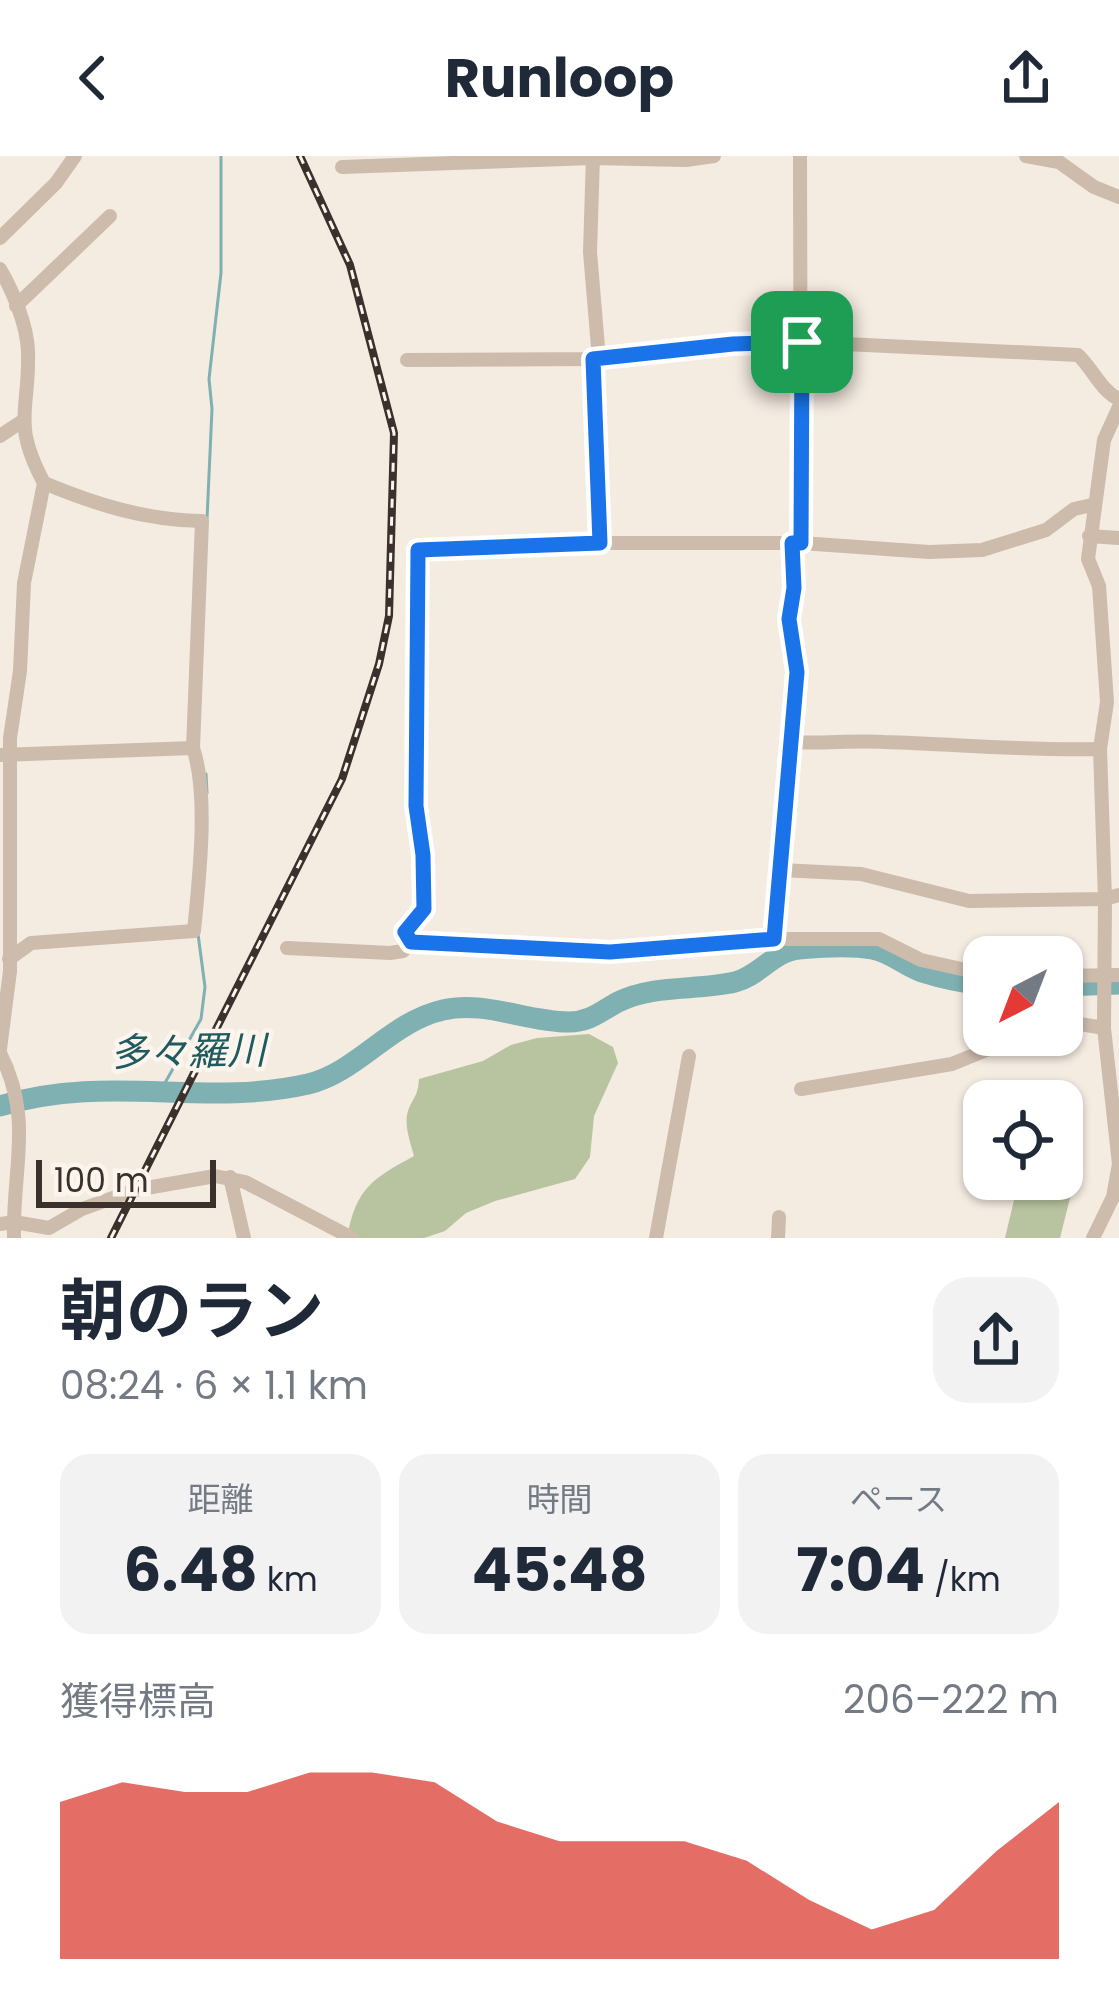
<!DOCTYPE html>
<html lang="ja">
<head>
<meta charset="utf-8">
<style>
  :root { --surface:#fff; --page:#f2f2f3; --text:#1f2937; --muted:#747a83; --accent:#d93025 }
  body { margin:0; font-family:Poppins,"Noto Sans JP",sans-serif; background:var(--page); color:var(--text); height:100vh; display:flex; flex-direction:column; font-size:45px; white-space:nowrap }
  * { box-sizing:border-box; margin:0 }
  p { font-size:39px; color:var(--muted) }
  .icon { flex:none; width:66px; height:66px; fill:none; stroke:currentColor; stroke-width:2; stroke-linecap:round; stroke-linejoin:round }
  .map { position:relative; height:1082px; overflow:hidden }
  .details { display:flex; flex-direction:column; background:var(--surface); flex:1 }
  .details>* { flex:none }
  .needle { width:78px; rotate:222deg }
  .controls { position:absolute; left:963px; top:780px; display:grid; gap:24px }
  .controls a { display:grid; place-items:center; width:120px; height:120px; border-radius:24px; background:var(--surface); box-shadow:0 3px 9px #0004; font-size:60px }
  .scale { position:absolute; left:36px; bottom:30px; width:180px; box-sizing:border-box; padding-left:12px; border:6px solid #3b302b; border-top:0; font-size:33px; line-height:42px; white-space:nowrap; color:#3b302b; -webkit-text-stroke:9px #fbf5ee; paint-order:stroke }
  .pin { position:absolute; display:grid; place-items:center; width:102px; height:102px; color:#fff; margin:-51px; border-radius:24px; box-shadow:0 6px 18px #0006 }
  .round { display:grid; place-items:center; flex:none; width:126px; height:126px; border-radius:36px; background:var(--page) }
  .summary { display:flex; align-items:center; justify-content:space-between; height:204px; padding:0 60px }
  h1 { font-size:66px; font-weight:700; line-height:90px }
  .figures { display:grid; grid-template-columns:repeat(3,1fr); gap:18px; height:204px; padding:12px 60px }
  .figures div { display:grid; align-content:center; border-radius:30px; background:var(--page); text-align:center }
  .figures b { font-size:60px; font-weight:700 }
  .figures small { font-size:33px; font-weight:400 }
  .figures p { font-size:33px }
  .chart { height:336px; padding:24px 60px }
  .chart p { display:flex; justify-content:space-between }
  .chart svg { width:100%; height:216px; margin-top:12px; fill:var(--accent); opacity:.7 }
  header { display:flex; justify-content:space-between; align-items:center; height:156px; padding:0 60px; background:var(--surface); font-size:54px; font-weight:700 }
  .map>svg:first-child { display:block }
  .green { fill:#b8c4a0 }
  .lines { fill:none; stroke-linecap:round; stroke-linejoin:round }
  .stream { stroke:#7fb0b2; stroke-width:3 }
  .river { stroke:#7fb0b2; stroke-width:21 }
  .minor { stroke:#cdbbac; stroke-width:14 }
  .rail-casing { stroke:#3b302b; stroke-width:8 }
  .rail { stroke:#fbf5ee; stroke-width:3; stroke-dasharray:9; stroke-linecap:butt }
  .route-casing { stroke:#fff; stroke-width:24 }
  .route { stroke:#1a73e8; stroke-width:15 }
  .labels { text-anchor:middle; stroke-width:9; stroke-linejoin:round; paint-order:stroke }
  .water-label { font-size:39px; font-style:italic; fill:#1f5a5e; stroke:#fbf5ee }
</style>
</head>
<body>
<header><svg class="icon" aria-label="back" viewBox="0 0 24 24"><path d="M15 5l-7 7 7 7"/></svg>Runloop<svg class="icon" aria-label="share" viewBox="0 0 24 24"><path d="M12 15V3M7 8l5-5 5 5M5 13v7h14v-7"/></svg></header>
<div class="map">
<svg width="1119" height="1082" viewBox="0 0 1119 1082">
  <rect width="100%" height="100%" fill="#f4ebe1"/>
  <!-- green -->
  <g class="green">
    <path d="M589 878 613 891 618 907 594 960 590 1001 575 1023 495 1045 466 1057 445 1075 424 1082H347C356 1032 372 1023 414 1000 410 985 402 965 410 950 416 938 418 937 419 923L483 905 511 889 537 882Z"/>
    <path d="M1081 940 1078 1010 1060 1082H1005L1019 1023H1062V948Z"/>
  </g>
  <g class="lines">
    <!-- stream -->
    <g class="stream">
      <path d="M207 363 212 253 209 223 221 117V0"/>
      <path d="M206 618 207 637"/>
      <path d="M161 934 201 863 205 831 198 778"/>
    </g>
    <!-- river -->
    <g class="river">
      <path d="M1062 830 1119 828"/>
      <path d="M0 950C108 917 203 952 308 928 358 916 390 866 443 854 485 844 526 866 569 866 590 866 601 855 618 846 655 828 696 835 735 826 759 820 774 795 799 793 821 791 851 789 872 793 890 796 905 810 922 816 941 822 964 827 984 829"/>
    </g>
    <!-- minor -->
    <g class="minor">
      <path d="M593 0 590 96 599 203"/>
      <path d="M800 0 801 387"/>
      <path d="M1026 0 1059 6 1094 31 1119 41"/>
      <path d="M342 11 592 2 686 4 714 0"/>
      <path d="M0 82 56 27 75 0"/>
      <path d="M0 113C13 135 27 169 28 195 30 255 11 265 44 327L24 427 20 515 10 582V815L0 893"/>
      <path d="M16 150 110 60"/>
      <path d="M593 203 600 387"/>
      <path d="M407 204 593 203 733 188 803 186 1078 199C1093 213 1101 235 1119 243"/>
      <path d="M0 280 21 266"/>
      <path d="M1089 380 1119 382"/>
      <path d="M790 586C822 588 853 584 884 586 956 588 1028 595 1100 593"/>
      <path d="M0 599 193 592"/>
      <path d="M781 714 861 718 969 745 1105 743 1119 739"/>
      <path d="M774 783 797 516 789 463 794 432 792 387"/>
      <path d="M411 786 405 776 424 753 423 699 416 650 418 394 600 387H801L929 396 982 394 1046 374 1074 353 1092 349"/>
      <path d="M287 792 390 797 403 795 411 786 610 797 774 783H879L921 804 984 818"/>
      <path d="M9 803 31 787 194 775C199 723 209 639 193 592L202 365C145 364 97 349 44 327"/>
      <path d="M1062 820 1119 819"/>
      <path d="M1062 865 1104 872"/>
      <path d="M0 897C34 964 12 1012 14 1082"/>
      <path d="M801 933 952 908 1023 879"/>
      <path d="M230 1021 244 1082"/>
      <path d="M0 1068 14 1066 49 1072 82 1053 135 1034 215 1020 245 1026 352 1082"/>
      <path d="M656 1082 689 900"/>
      <path d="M778 1082 779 1061"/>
      <path d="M1093 1082 1113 1041 1119 1008 1104 872 1105 743 1100 593 1107 546 1099 430 1088 403 1104 284 1119 251"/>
    </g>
    <defs>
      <path id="rail" d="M111 1082 342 623 379 508 389 460 394 277 350 109 300 0"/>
    </defs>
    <!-- rail casing -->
    <use href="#rail" class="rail-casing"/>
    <!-- rail -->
    <use href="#rail" class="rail"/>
  </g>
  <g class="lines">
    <defs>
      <path id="route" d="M802 186 801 387H792L794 432 789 463 797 516 774 783 610 796 411 786 405 776 424 753 423 699 416 650 418 394 600 387 593 203 733 188Z"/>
    </defs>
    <!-- route casing -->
    <use href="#route" class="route-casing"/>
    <!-- route -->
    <use href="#route" class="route"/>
  </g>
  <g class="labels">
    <!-- water labels -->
    <g class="water-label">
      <text transform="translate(188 895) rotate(-1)" y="14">多々羅川</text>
    </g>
  </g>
</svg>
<div class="controls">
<a><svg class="needle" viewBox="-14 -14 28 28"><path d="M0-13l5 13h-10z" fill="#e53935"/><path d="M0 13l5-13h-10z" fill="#747a83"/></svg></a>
<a><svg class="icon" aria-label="locate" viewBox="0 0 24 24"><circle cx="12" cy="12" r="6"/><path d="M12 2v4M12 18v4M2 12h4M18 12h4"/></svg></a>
</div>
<div class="scale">100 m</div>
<div class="pin" style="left:802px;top:186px;background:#1e9e55"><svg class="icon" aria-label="arrive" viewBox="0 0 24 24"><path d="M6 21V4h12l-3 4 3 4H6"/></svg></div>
</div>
<section class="details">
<div class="summary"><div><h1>朝のラン</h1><p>08:24 · 6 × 1.1 km</p></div><a class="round"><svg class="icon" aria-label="share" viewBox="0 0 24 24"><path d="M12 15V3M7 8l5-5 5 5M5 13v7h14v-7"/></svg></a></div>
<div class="figures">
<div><p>距離</p><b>6.48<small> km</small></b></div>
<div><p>時間</p><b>45:48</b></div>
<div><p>ペース</p><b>7:04<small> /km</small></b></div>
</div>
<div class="chart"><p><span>獲得標高</span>206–222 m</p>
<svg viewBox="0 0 160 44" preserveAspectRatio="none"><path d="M0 44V12L10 8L20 10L30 10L40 6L50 6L60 8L70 16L80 20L90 20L100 20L110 24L120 32L130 38L140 34L150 22L160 12V44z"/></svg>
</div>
</section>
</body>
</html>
